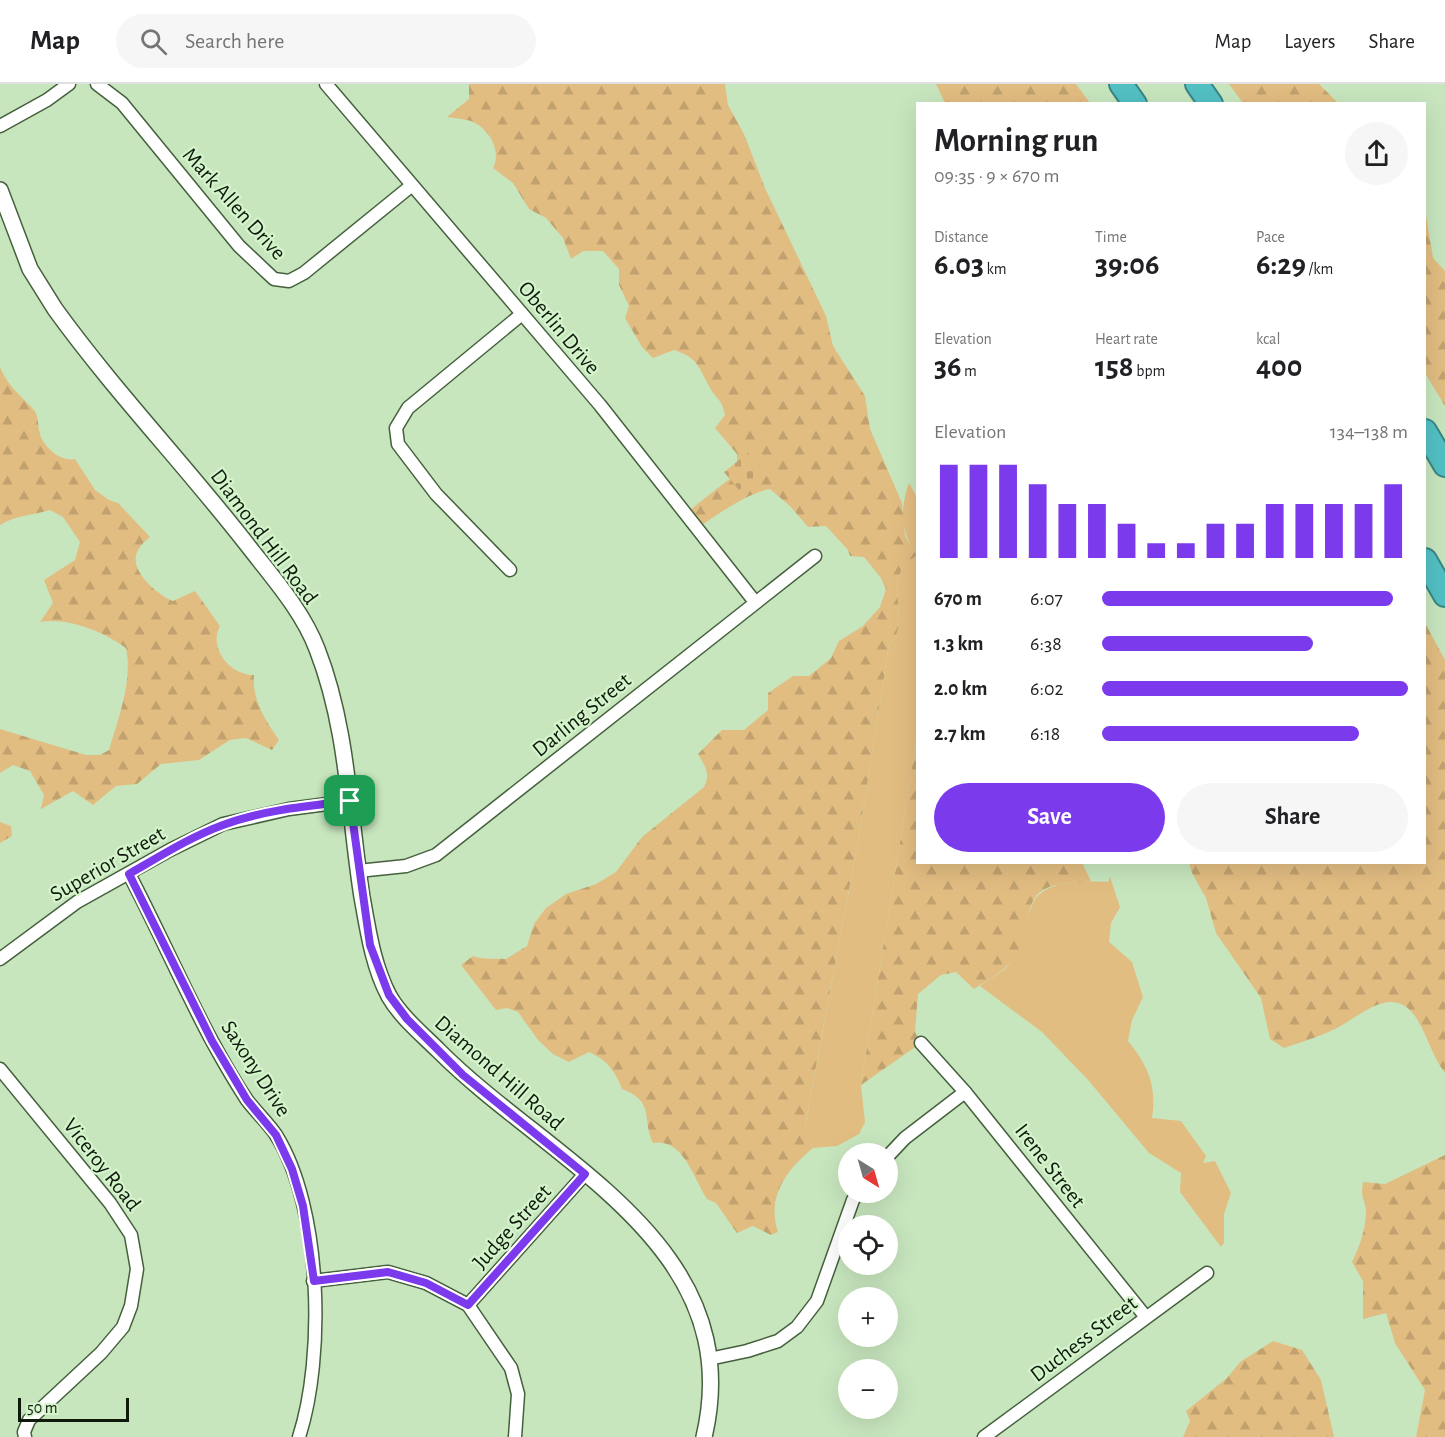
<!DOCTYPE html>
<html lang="en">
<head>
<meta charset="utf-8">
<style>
  :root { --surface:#fff; --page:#f6f6f6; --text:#202124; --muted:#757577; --line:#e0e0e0; --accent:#7c3aed }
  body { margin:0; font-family:"Alegreya Sans",sans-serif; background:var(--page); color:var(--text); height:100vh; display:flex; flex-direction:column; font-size:22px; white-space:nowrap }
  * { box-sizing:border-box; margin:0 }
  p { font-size:20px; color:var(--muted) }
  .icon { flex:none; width:33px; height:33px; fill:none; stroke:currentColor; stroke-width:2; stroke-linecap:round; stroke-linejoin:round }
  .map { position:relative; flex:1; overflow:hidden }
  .details { position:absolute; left:916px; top:18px; width:510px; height:762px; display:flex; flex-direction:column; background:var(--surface); border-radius:0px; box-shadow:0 6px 24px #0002 }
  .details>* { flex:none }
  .needle { width:39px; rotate:143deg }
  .tools { position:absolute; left:838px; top:1059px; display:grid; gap:12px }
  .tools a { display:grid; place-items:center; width:60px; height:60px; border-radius:50%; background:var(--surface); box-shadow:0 6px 24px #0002; font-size:30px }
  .scale { position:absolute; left:18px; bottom:15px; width:111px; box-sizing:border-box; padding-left:6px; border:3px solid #0f1a0c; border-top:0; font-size:16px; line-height:21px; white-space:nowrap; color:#0f1a0c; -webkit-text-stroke:4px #d4f4cb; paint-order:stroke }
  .pin { position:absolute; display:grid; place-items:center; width:51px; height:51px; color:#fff; margin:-26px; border-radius:12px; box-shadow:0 3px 9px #0006 }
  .round { display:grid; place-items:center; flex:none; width:63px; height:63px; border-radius:32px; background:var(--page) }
  .headline { display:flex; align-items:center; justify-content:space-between; height:102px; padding:0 18px }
  h1 { font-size:33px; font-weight:600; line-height:45px }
  .figures { display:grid; grid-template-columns:repeat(3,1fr); gap:9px; height:102px; padding:6px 18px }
  .figures div { display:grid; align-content:center }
  .figures b { font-size:30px; font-weight:600 }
  .figures small { font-size:16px; font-weight:400 }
  .figures p { font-size:16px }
  .chart { height:168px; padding:12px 18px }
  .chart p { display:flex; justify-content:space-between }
  .chart svg { width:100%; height:108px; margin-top:6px; stroke:var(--accent); stroke-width:6 }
  .button { display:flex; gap:12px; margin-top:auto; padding:12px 18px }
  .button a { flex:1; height:69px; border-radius:36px; background:var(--accent); color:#fff; font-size:24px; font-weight:600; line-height:69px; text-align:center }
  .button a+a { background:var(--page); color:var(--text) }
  ul { padding:0 18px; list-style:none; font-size:20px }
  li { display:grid; grid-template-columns:96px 72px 1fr; align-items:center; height:45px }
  li i { height:15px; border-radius:8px; background:var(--accent) }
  header { display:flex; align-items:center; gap:36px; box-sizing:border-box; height:84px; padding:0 30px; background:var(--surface); border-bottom:2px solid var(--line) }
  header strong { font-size:28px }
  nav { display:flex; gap:33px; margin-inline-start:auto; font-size:21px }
  .search { width:420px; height:54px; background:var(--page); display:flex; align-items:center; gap:15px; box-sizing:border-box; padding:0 21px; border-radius:33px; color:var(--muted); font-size:22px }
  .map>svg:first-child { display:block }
  .grass { fill:#e2bd82 }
  .forest { fill:url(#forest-firs) }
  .cemetery { fill:url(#cemetery-stones) }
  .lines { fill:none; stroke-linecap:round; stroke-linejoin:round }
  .minor-casing { stroke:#45603d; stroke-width:15 }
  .tertiary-casing { stroke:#45603d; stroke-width:18 }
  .motorway-casing { stroke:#3b8684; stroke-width:26 }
  .minor { stroke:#fff; stroke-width:12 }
  .tertiary { stroke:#fff; stroke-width:15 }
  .motorway { stroke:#53c0c4; stroke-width:22 }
  .route-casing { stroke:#fff; stroke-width:12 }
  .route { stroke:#7c3aed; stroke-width:8 }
  .labels { text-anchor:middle; stroke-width:4.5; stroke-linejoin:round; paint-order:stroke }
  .street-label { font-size:22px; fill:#0f1a0c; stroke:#d4f4cb }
</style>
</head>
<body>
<header>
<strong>Map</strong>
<div class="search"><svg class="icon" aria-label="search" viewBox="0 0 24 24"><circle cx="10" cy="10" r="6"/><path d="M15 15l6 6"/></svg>Search here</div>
<nav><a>Map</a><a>Layers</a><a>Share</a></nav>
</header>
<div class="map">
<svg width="1445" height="1353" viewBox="0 0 1445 1353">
  <defs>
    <pattern id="forest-firs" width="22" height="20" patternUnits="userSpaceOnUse" patternTransform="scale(1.5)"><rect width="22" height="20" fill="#e2bd82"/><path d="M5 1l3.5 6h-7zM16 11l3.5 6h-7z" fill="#c1a26f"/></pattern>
    <pattern id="cemetery-stones" width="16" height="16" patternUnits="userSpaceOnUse" patternTransform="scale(1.5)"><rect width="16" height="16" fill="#e2bd82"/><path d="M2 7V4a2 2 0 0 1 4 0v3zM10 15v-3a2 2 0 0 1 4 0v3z" fill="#c1a26f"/></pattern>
  </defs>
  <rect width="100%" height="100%" fill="#c7e6be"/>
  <!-- grass -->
  <g class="grass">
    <path d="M909 399 918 415V646L861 1001 865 1038 859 1050 837 1062 813 1064 805 1042 859 752 889 561C915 537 877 492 917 472 901 447 899 428 909 399Z"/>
    <path d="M1110 793 1120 823 1111 839 1109 858 1132 878 1143 913 1132 936 1128 957C1148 981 1157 1002 1152 1034L1181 1037 1206 1072 1203 1079 1215 1077 1231 1109 1224 1130V1159L1221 1163 1180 1108 1181 1089 1149 1069 1089 997 1042 948 980 902C989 895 1004 888 1010 879 1024 859 1024 846 1031 824 1039 795 1084 797 1108 798Z"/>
  </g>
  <!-- forest -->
  <g class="forest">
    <path d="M469 0H725L728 21 744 50 765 104 826 232 833 262 865 312 870 345 902 419 905 452 917 472C877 492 915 537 889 561L859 752 805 1041 813 1064C787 1085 766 1113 778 1148L771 1151 753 1142 737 1149 716 1119 707 1115C694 1095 683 1053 653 1059 641 1034 656 1018 622 1005 616 988 606 975 589 968L569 978 553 970 538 956 518 928 507 924 496 926 461 881 473 872C482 876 495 874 506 875L527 862 534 840 546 824 566 810 596 800 616 788 642 753 704 703C711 690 705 682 698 670L722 646H744L768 626V609L793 592H809L831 574 839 557 863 542 880 523 886 505 881 494 864 473 850 472 848 466 826 442 808 443 790 422 770 405C747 409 717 431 697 444L686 429 737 389V370L715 344 725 331C722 314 715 315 709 302 698 282 698 274 674 266L653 274 642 263 625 234 629 222 619 201V185L603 167H583L571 175 563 154 546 134 529 125 513 99 493 84C502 67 489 44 471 37 463 35 455 34 447 33L469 15Z"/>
    <path d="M936 0H1076L1090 19H945Z"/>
    <path d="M1229 0H1319L1338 19H1243Z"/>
    <path d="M1425 125 1433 174 1445 187V322L1425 289Z"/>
    <path d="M0 283C7 301 20 311 32 324 40 331 37 341 40 350 44 364 61 378 75 375L95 406 109 416 118 419 150 453C144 458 138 463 136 472 132 489 159 512 173 517L195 507 220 542C208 564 230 591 254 591 252 616 265 636 279 656L272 666 246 654 230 656 199 676 161 680 137 700 116 702 93 721 73 707 41 725 44 711 30 687 13 681 0 689V645L86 671H100L109 666C118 635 133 597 126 564 104 548 68 533 40 538L53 519 44 496 75 476 80 458 63 433 50 426C33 431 14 432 0 441Z"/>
    <path d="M1425 539 1445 576V989C1432 972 1427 950 1415 932 1391 899 1360 933 1335 945 1319 953 1301 958 1284 964L1270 955 1261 914 1216 849 1206 814 1192 789 1189 779 1425 778Z"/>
    <path d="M918 646V778L1082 779 1091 797C1075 799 1050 798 1038 810 1027 821 1029 840 1025 854 1017 879 996 892 974 905L956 888 941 891 918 910 915 948 921 959 861 1001Z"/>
    <path d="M0 738 11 742 12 752 0 759Z"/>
    <path d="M1445 1071V1353H1416L1425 1306 1395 1259 1386 1229 1363 1235V1197L1352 1178C1360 1162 1366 1144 1366 1126 1365 1114 1360 1116 1363 1098L1385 1100Z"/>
    <path d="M1273 1257 1302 1266 1321 1296 1334 1353H1183L1190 1337 1186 1327 1227 1294 1240 1278Z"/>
  </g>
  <!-- cemetery -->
  <path class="cemetery" d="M748 369 764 387 739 406 724 388Z"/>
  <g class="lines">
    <defs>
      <g id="minor">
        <path d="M97 0 122 19 239 162 274 195 289 197 304 189 411 102"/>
        <path d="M326 0 600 321 755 518"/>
        <path d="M0 42 47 16 69 0"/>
        <path d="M510 486 436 410 398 360 396 344 408 324 522 230"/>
        <path d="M358 787 406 782 436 771 815 472"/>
        <path d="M129 790C158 845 183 903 212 957 223 977 235 998 247 1016 256 1028 268 1039 276 1051 322 1124 325 1273 299 1353"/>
        <path d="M0 875 77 818 170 766 223 740 289 725 350 717"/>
        <path d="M921 959 965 1008 1145 1232"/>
        <path d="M0 985 110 1119 131 1151 137 1185 131 1222 123 1243 101 1269 29 1336 24 1348 25 1353"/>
        <path d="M888 1072 905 1054 965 1008"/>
        <path d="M313 1197 388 1188 426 1199 468 1221 511 1284 518 1310 515 1353"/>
        <path d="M468 1221 585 1090"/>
        <path d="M709 1275 747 1267 778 1257 797 1243 817 1217 853 1116 858 1108"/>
        <path d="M984 1353 1207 1189"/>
      </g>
      <path id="tertiary" d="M0 106 30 185 55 225C115 308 187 383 249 463 274 495 303 528 317 565 348 644 349 731 362 813 368 846 373 882 389 912 401 933 422 950 439 967 551 1079 749 1161 704 1353"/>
      <g id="motorway">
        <path d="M1121 0 1135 20"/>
        <path d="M1197 0 1211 20"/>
        <path d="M1425 347 1445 381"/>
        <path d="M1425 476 1445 511"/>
      </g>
    </defs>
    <!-- minor casing -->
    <use href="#minor" class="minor-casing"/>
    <!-- tertiary casing -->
    <use href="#tertiary" class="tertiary-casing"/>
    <!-- motorway casing -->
    <use href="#motorway" class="motorway-casing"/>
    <!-- minor -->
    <use href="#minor" class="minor"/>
    <!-- tertiary -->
    <use href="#tertiary" class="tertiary"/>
    <!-- motorway -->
    <use href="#motorway" class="motorway"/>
  </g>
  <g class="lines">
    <defs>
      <path id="route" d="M350 717 370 861 389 911 407 935 463 991 585 1090 468 1221 426 1199 388 1188 314 1197 303 1122 292 1085 276 1051 247 1016 212 957 129 790C159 773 190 753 223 741 263 726 308 722 350 717Z"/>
    </defs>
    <!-- route casing -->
    <use href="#route" class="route-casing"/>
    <!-- route -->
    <use href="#route" class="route"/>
  </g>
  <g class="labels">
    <!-- street labels -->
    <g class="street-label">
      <text transform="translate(235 119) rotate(48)" y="8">Mark Allen Drive</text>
      <text transform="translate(560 243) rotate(50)" y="8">Oberlin Drive</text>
      <text transform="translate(265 452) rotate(53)" y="8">Diamond Hill Road</text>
      <text transform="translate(581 630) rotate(-39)" y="8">Darling Street</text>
      <text transform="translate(107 779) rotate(-30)" y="8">Superior Street</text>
      <text transform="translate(257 984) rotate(57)" y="8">Saxony Drive</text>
      <text transform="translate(500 988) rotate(41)" y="8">Diamond Hill Road</text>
      <text transform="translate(103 1080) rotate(52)" y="8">Viceroy Road</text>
      <text transform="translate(1051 1081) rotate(52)" y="8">Irene Street</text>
      <text transform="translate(511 1142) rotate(-48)" y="8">Judge Street</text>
      <text transform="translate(1083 1254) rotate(-37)" y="8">Duchess Street</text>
    </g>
  </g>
</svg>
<div class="tools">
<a><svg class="needle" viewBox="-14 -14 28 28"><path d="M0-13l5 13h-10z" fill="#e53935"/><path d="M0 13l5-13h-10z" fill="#757577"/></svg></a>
<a><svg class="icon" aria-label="locate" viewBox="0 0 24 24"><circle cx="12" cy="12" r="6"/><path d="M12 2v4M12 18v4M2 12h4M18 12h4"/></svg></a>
<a>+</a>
<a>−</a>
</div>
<div class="scale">50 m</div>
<div class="pin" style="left:350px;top:717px;background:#1e9e55"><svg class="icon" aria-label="arrive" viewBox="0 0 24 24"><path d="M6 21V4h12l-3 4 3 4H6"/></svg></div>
<section class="details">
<div class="headline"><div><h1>Morning run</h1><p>09:35 · 9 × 670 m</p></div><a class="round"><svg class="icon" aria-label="share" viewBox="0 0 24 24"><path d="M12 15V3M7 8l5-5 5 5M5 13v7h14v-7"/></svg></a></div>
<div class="figures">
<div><p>Distance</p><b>6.03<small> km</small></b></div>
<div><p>Time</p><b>39:06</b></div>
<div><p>Pace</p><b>6:29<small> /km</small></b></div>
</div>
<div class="figures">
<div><p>Elevation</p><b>36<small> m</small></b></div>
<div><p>Heart rate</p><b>158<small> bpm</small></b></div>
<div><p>kcal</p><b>400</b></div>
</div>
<div class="chart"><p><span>Elevation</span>134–138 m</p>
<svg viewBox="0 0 160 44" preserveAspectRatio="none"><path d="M5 44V6M15 44V6M25 44V6M35 44V14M45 44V22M55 44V22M65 44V30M75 44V38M85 44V38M95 44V30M105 44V30M115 44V22M125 44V22M135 44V22M145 44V22M155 44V14"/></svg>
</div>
<ul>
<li><b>670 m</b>6:07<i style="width:95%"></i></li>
<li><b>1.3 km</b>6:38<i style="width:69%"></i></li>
<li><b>2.0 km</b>6:02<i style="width:100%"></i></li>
<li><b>2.7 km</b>6:18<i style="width:84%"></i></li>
</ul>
<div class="button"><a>Save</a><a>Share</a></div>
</section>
</div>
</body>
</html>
